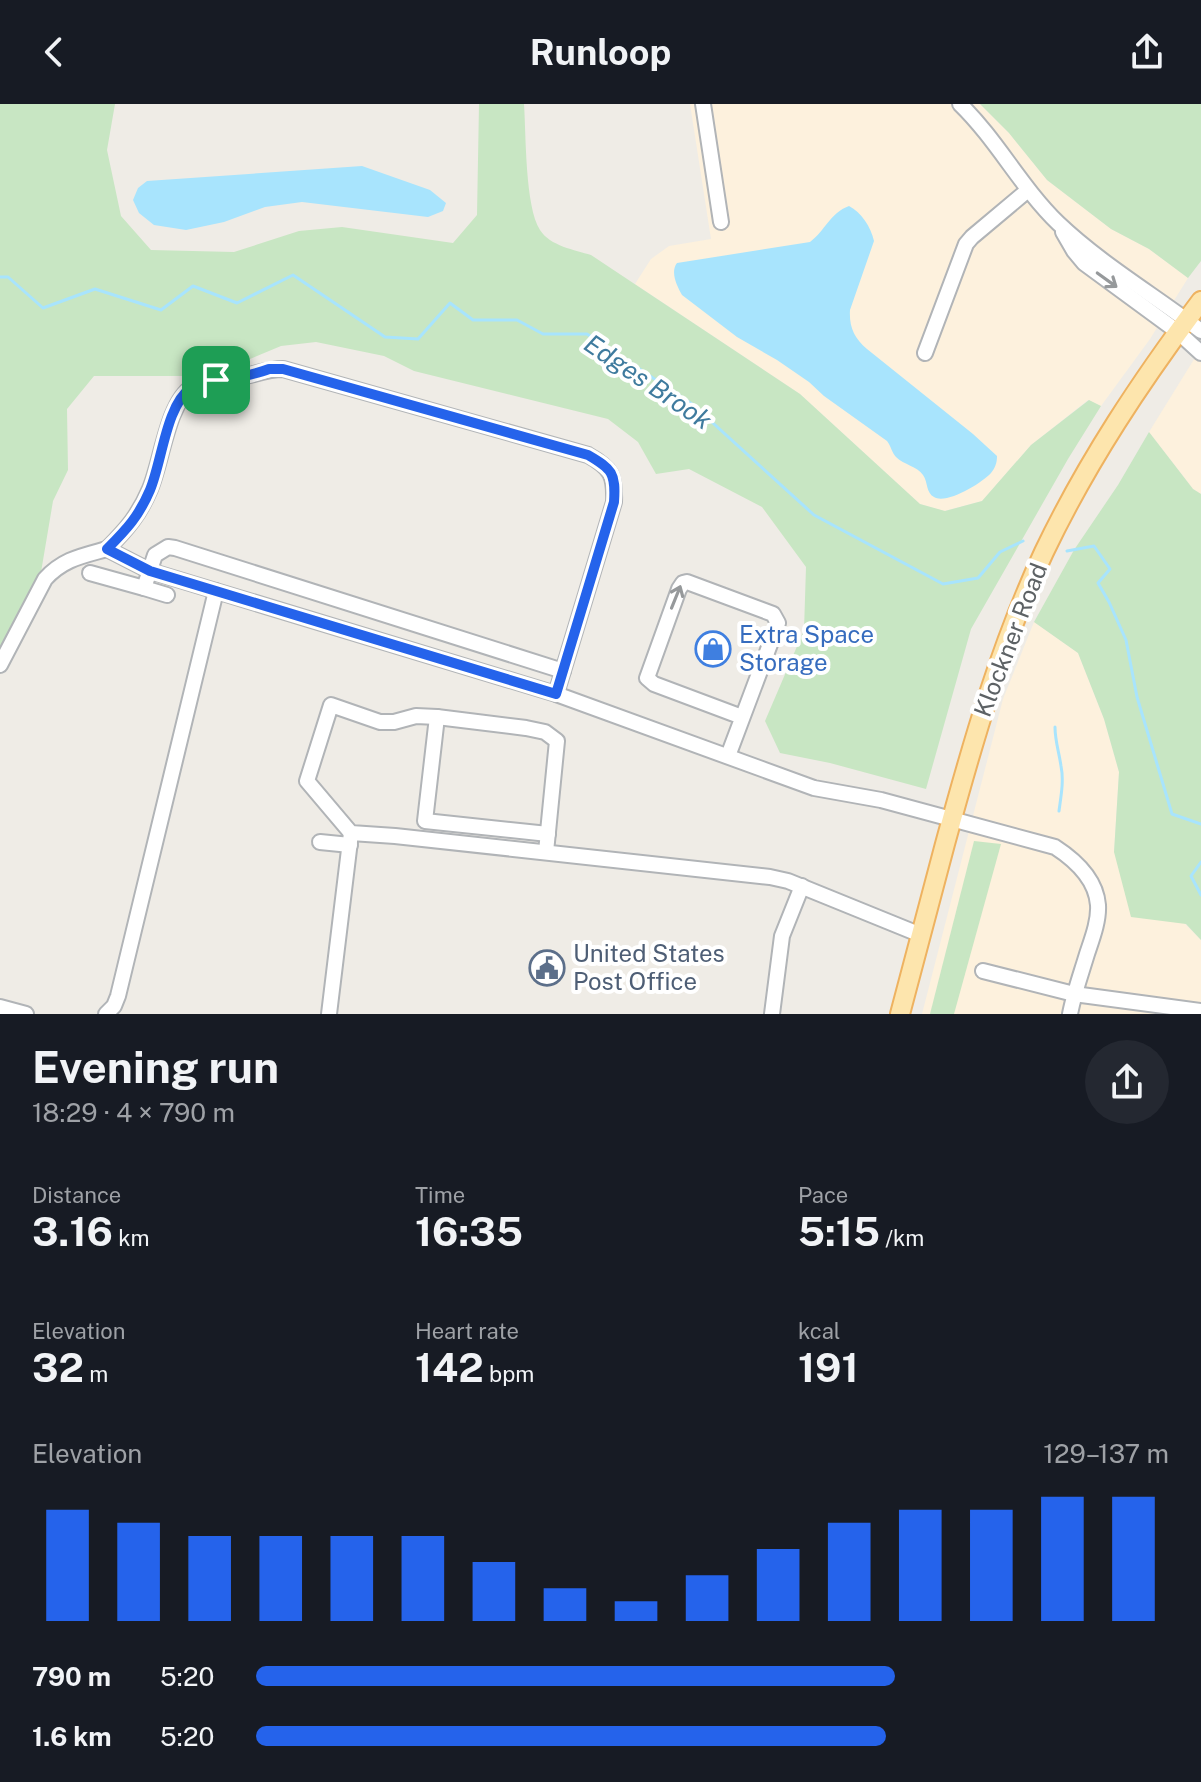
<!DOCTYPE html>
<html lang="en">
<head>
<meta charset="utf-8">
<style>
  :root { --surface:#171b24; --page:#242831; --text:#f1f3f6; --muted:#9ea1a6; --accent:#2563eb }
  body { margin:0; font-family:"Public Sans",sans-serif; background:var(--page); color:var(--text); height:100vh; display:flex; flex-direction:column; font-size:30px; white-space:nowrap }
  * { box-sizing:border-box; margin:0 }
  p { font-size:26px; color:var(--muted) }
  .icon { flex:none; width:44px; height:44px; fill:none; stroke:currentColor; stroke-width:2; stroke-linecap:round; stroke-linejoin:round }
  .map { position:relative; height:910px; overflow:hidden }
  .sheet { display:flex; flex-direction:column; background:var(--surface); flex:1 }
  .sheet>* { flex:none }
  .pin { position:absolute; display:grid; place-items:center; width:68px; height:68px; color:#fff; margin:-34px; border-radius:16px; box-shadow:0 4px 12px #0006 }
  .round { display:grid; place-items:center; flex:none; width:84px; height:84px; border-radius:42px; background:var(--page) }
  .headline { display:flex; align-items:center; justify-content:space-between; height:136px; padding:0 32px }
  h1 { font-size:44px; font-weight:700; line-height:60px }
  .metrics { display:grid; grid-template-columns:repeat(3,1fr); gap:12px; height:136px; padding:8px 32px }
  .metrics div { display:grid; align-content:center }
  .metrics b { font-size:40px; font-weight:700 }
  .metrics small { font-size:22px; font-weight:400 }
  .metrics p { font-size:22px }
  .chart { height:224px; padding:16px 32px }
  .chart p { display:flex; justify-content:space-between }
  .chart svg { width:100%; height:144px; margin-top:8px; stroke:var(--accent); stroke-width:6 }
  ul { padding:0 32px; list-style:none; font-size:26px }
  li { display:grid; grid-template-columns:128px 96px 1fr; align-items:center; height:60px }
  li i { height:20px; border-radius:10px; background:var(--accent) }
  header { display:flex; justify-content:space-between; align-items:center; height:104px; padding:0 32px; background:var(--surface); font-size:36px; font-weight:700 }
  .map>svg:first-child { display:block }
  .commercial { fill:#fdf1dd }
  .green { fill:#c8e6c3 }
  .water { fill:#a8e4fd }
  .lines { fill:none; stroke-linecap:round; stroke-linejoin:round }
  .stream { stroke:#a8e4fd; stroke-width:3 }
  .minor-casing { stroke:#b1b4b7; stroke-width:18 }
  .major-casing { stroke:#eeb260; stroke-width:22 }
  .minor { stroke:#fff; stroke-width:14 }
  .major { stroke:#fde5ad; stroke-width:18 }
  .oneway { stroke:#96999b }
  .route-casing { stroke:#fff; stroke-width:16 }
  .route { stroke:#2563eb; stroke-width:10 }
  .labels { text-anchor:middle; stroke-width:8; stroke-linejoin:round; paint-order:stroke }
  .shop-label { font-size:24px; fill:#366cbe; stroke:#fff; text-anchor:start }
  .street-label { font-size:24px; fill:#5d6265; stroke:#fff }
  .service-label { font-size:24px; fill:#4e5e75; stroke:#fff; text-anchor:start }
  .water-label { font-size:26px; font-style:italic; fill:#3f7b9e; stroke:#fff }
</style>
</head>
<body>
<header><svg class="icon" aria-label="back" viewBox="0 0 24 24"><path d="M15 5l-7 7 7 7"/></svg>Runloop<svg class="icon" aria-label="share" viewBox="0 0 24 24"><path d="M12 15V3M7 8l5-5 5 5M5 13v7h14v-7"/></svg></header>
<div class="map">
<svg width="1201" height="910" viewBox="0 0 1201 910">
  <rect width="100%" height="100%" fill="#efece6"/>
  <!-- commercial -->
  <g class="commercial">
    <path d="M690 0H980L1009 29 1047 76 1111 125 1149 145 1188 174 1150 235 1101 302 1088 296 1031 341 982 397 944 407 920 400 800 290 635 180 651 155 669 142 711 135Z"/>
    <path d="M1201 244V390L1193 385 1149 328Z"/>
    <path d="M1034 518 1078 549 1104 615 1119 668 1114 748 1201 836V910H922L1003 595Z"/>
  </g>
  <!-- green -->
  <g class="green">
    <path d="M0 0H115L107 46 121 112 151 146 234 148 299 127 342 123 453 139 477 111 479 0H524C526 30 525 103 540 126 550 142 575 146 591 151L800 290 920 400 945 407 982 397 1031 341 1089 296 1101 302 1068 355 971 525 926 685 830 659 780 649 765 617 804 526 806 463 762 403 689 365 656 370 638 338 608 315 414 267 384 252 316 238 281 242 209 272H94L67 305 68 366 53 397 37 492 0 554Z"/>
    <path d="M980 0H1201V157L1188 174 1149 145 1111 125 1047 76 1009 29Z"/>
    <path d="M1149 328 1193 385 1201 390V836L1186 820 1131 813 1114 748 1119 668 1104 615 1078 549 1034 518 1074 446 1118 381Z"/>
    <path d="M974 737 1001 740 954 910H930Z"/>
  </g>
  <!-- water -->
  <g class="water">
    <path d="M362 62 430 86 446 99 443 107 428 113 302 98 265 103 224 118 186 126 154 121 139 109 133 96 138 84 147 77Z"/>
    <path d="M849 102C861 108 871 123 874 137L850 206C849 223 854 234 867 245L973 330 997 352C997 359 995 364 991 369 982 379 946 401 934 393 926 389 928 378 923 371 917 362 904 361 896 353 892 349 891 342 887 337L824 292 809 278 777 256 737 233 682 191C677 182 670 168 677 159L810 138C825 127 830 109 849 102Z"/>
  </g>
  <g class="lines">
    <!-- stream -->
    <g class="stream">
      <path d="M0 173H8L43 204 95 185 161 206 193 182 237 199 293 171 385 233 418 235 450 199 473 216H517L543 230H587L692 300 814 411 943 480 978 474 1000 448 1023 437"/>
      <path d="M1067 447 1094 442 1110 465 1098 479 1109 498 1126 536 1137 593 1172 710 1201 720"/>
      <path d="M1055 623C1055 637 1059 648 1061 662 1064 677 1061 692 1059 707"/>
      <path d="M1201 758 1191 772 1201 791"/>
    </g>
    <defs>
      <g id="minor">
        <path d="M703 0 721 118"/>
        <path d="M960 0C997 36 1021 83 1058 119 1101 160 1154 191 1201 227"/>
        <path d="M1063 128 1074 147 1084 159 1178 228 1201 249"/>
        <path d="M925 249 966 140 972 133 1028 86"/>
        <path d="M90 469 144 484"/>
        <path d="M216 487 150 467 107 445C127 425 139 411 150 385 162 357 167 300 192 283 205 274 226 275 241 273 256 270 268 265 283 265L588 351C611 364 615 371 614 398L556 590"/>
        <path d="M167 491 144 484 155 451 168 443 175 444 563 567"/>
        <path d="M0 561 45 475C63 455 82 452 107 445"/>
        <path d="M437 613 425 717 548 730"/>
        <path d="M728 652 778 519 773 510 687 478 683 479 679 485 647 574 654 580 742 613"/>
        <path d="M320 738 350 741"/>
        <path d="M546 748 557 637 545 628 526 624 437 613 416 612 394 618H380L331 601 307 677 351 729 395 732 770 773 788 777 921 831"/>
        <path d="M983 867 1074 890 1201 907"/>
        <path d="M0 903 26 910"/>
        <path d="M106 910 114 902 118 892 216 487 556 590 814 684 881 696 1055 743C1075 756 1096 775 1098 801 1099 817 1092 835 1087 850 1081 870 1074 889 1070 910"/>
        <path d="M329 910 351 729"/>
        <path d="M772 910 782 832 802 782"/>
      </g>
      <path id="major" d="M900 910C915 853 930 797 945 740 972 641 1000 542 1044 448 1087 358 1141 277 1201 197"/>
    </defs>
    <!-- minor casing -->
    <use href="#minor" class="minor-casing"/>
    <!-- major casing -->
    <use href="#major" class="major-casing"/>
    <!-- minor -->
    <use href="#minor" class="minor"/>
    <!-- major -->
    <use href="#major" class="major"/>
  </g>
  <!-- one-way arrows -->
  <defs><path id="oneway-shaft" d="M-6 0H5M1.5-3L5.5 0L1.5 3" fill="none" stroke-width="1.6" stroke-linecap="round" stroke-linejoin="round" transform="scale(2)"/></defs>
  <g class="oneway">
    <use href="#oneway-shaft" transform="translate(1107 176) rotate(36)"/>
    <use href="#oneway-shaft" transform="translate(676 493) rotate(-68)"/>
  </g>
  <g class="lines">
    <defs>
      <path id="route" d="M269 265H283L588 351C612 365 616 369 614 398L556 590 150 467 107 445C127 425 139 412 150 386 162 358 166 301 191 284 205 273 228 275 245 272 253 270 261 268 269 265Z"/>
    </defs>
    <!-- route casing -->
    <use href="#route" class="route-casing"/>
    <!-- route -->
    <use href="#route" class="route"/>
  </g>
  <!-- icons -->
  <defs>
    <symbol id="shop-ring" viewBox="-11 -11 22 22"><circle r="9.5" fill="#fff" stroke="#3f7fe0" stroke-width="1.5"/><path d="M-5-2.5h2.3a2.7 3.5 0 0 1 5.4 0H5L5.5 6h-11ZM-1.5-2.5h3a1.5 2.3 0 0 0-3 0Z" fill="#3f7fe0"/></symbol>
    <symbol id="civic-ring" viewBox="-11 -11 22 22"><circle r="9.5" fill="#fff" stroke="#5c6f8a" stroke-width="1.5"/><path d="M-.6-6.5H3V-4.5H.6V-3L4-1V1h2V6H-6V1h2V-1L-.6-3ZM-1.2 2.5V6h2.4V2.5Z" fill="#5c6f8a"/></symbol>
  </defs>
  <g fill-rule="evenodd">
    <use href="#shop-ring" x="693" y="525" width="40" height="40"/>
    <use href="#civic-ring" x="527" y="844" width="40" height="40"/>
  </g>
  <g class="labels">
    <!-- shop labels -->
    <g class="shop-label">
      <text x="739" y="539">Extra Space<tspan x="739" dy="28">Storage</tspan></text>
    </g>
    <!-- street labels -->
    <g class="street-label">
      <text transform="translate(1011 536) rotate(-69)" y="8">Klockner Road</text>
    </g>
    <!-- service labels -->
    <g class="service-label">
      <text x="573" y="858">United States<tspan x="573" dy="28">Post Office</tspan></text>
    </g>
    <!-- water labels -->
    <g class="water-label">
      <text transform="translate(648 278) rotate(34)" y="9">Edges Brook</text>
    </g>
  </g>
</svg>
<div class="pin" style="left:216px;top:276px;background:#1e9e55"><svg class="icon" aria-label="arrive" viewBox="0 0 24 24"><path d="M6 21V4h12l-3 4 3 4H6"/></svg></div>
</div>
<section class="sheet">
<div class="headline"><div><h1>Evening run</h1><p>18:29 · 4 × 790 m</p></div><a class="round"><svg class="icon" aria-label="share" viewBox="0 0 24 24"><path d="M12 15V3M7 8l5-5 5 5M5 13v7h14v-7"/></svg></a></div>
<div class="metrics">
<div><p>Distance</p><b>3.16<small> km</small></b></div>
<div><p>Time</p><b>16:35</b></div>
<div><p>Pace</p><b>5:15<small> /km</small></b></div>
</div>
<div class="metrics">
<div><p>Elevation</p><b>32<small> m</small></b></div>
<div><p>Heart rate</p><b>142<small> bpm</small></b></div>
<div><p>kcal</p><b>191</b></div>
</div>
<div class="chart"><p><span>Elevation</span>129–137 m</p>
<svg viewBox="0 0 160 44" preserveAspectRatio="none"><path d="M5 44V10M15 44V14M25 44V18M35 44V18M45 44V18M55 44V18M65 44V26M75 44V34M85 44V38M95 44V30M105 44V22M115 44V14M125 44V10M135 44V10M145 44V6M155 44V6"/></svg>
</div>
<ul>
<li><b>790 m</b>5:20<i style="width:70%"></i></li>
<li><b>1.6 km</b>5:20<i style="width:69%"></i></li>
</ul>
</section>
</body>
</html>
